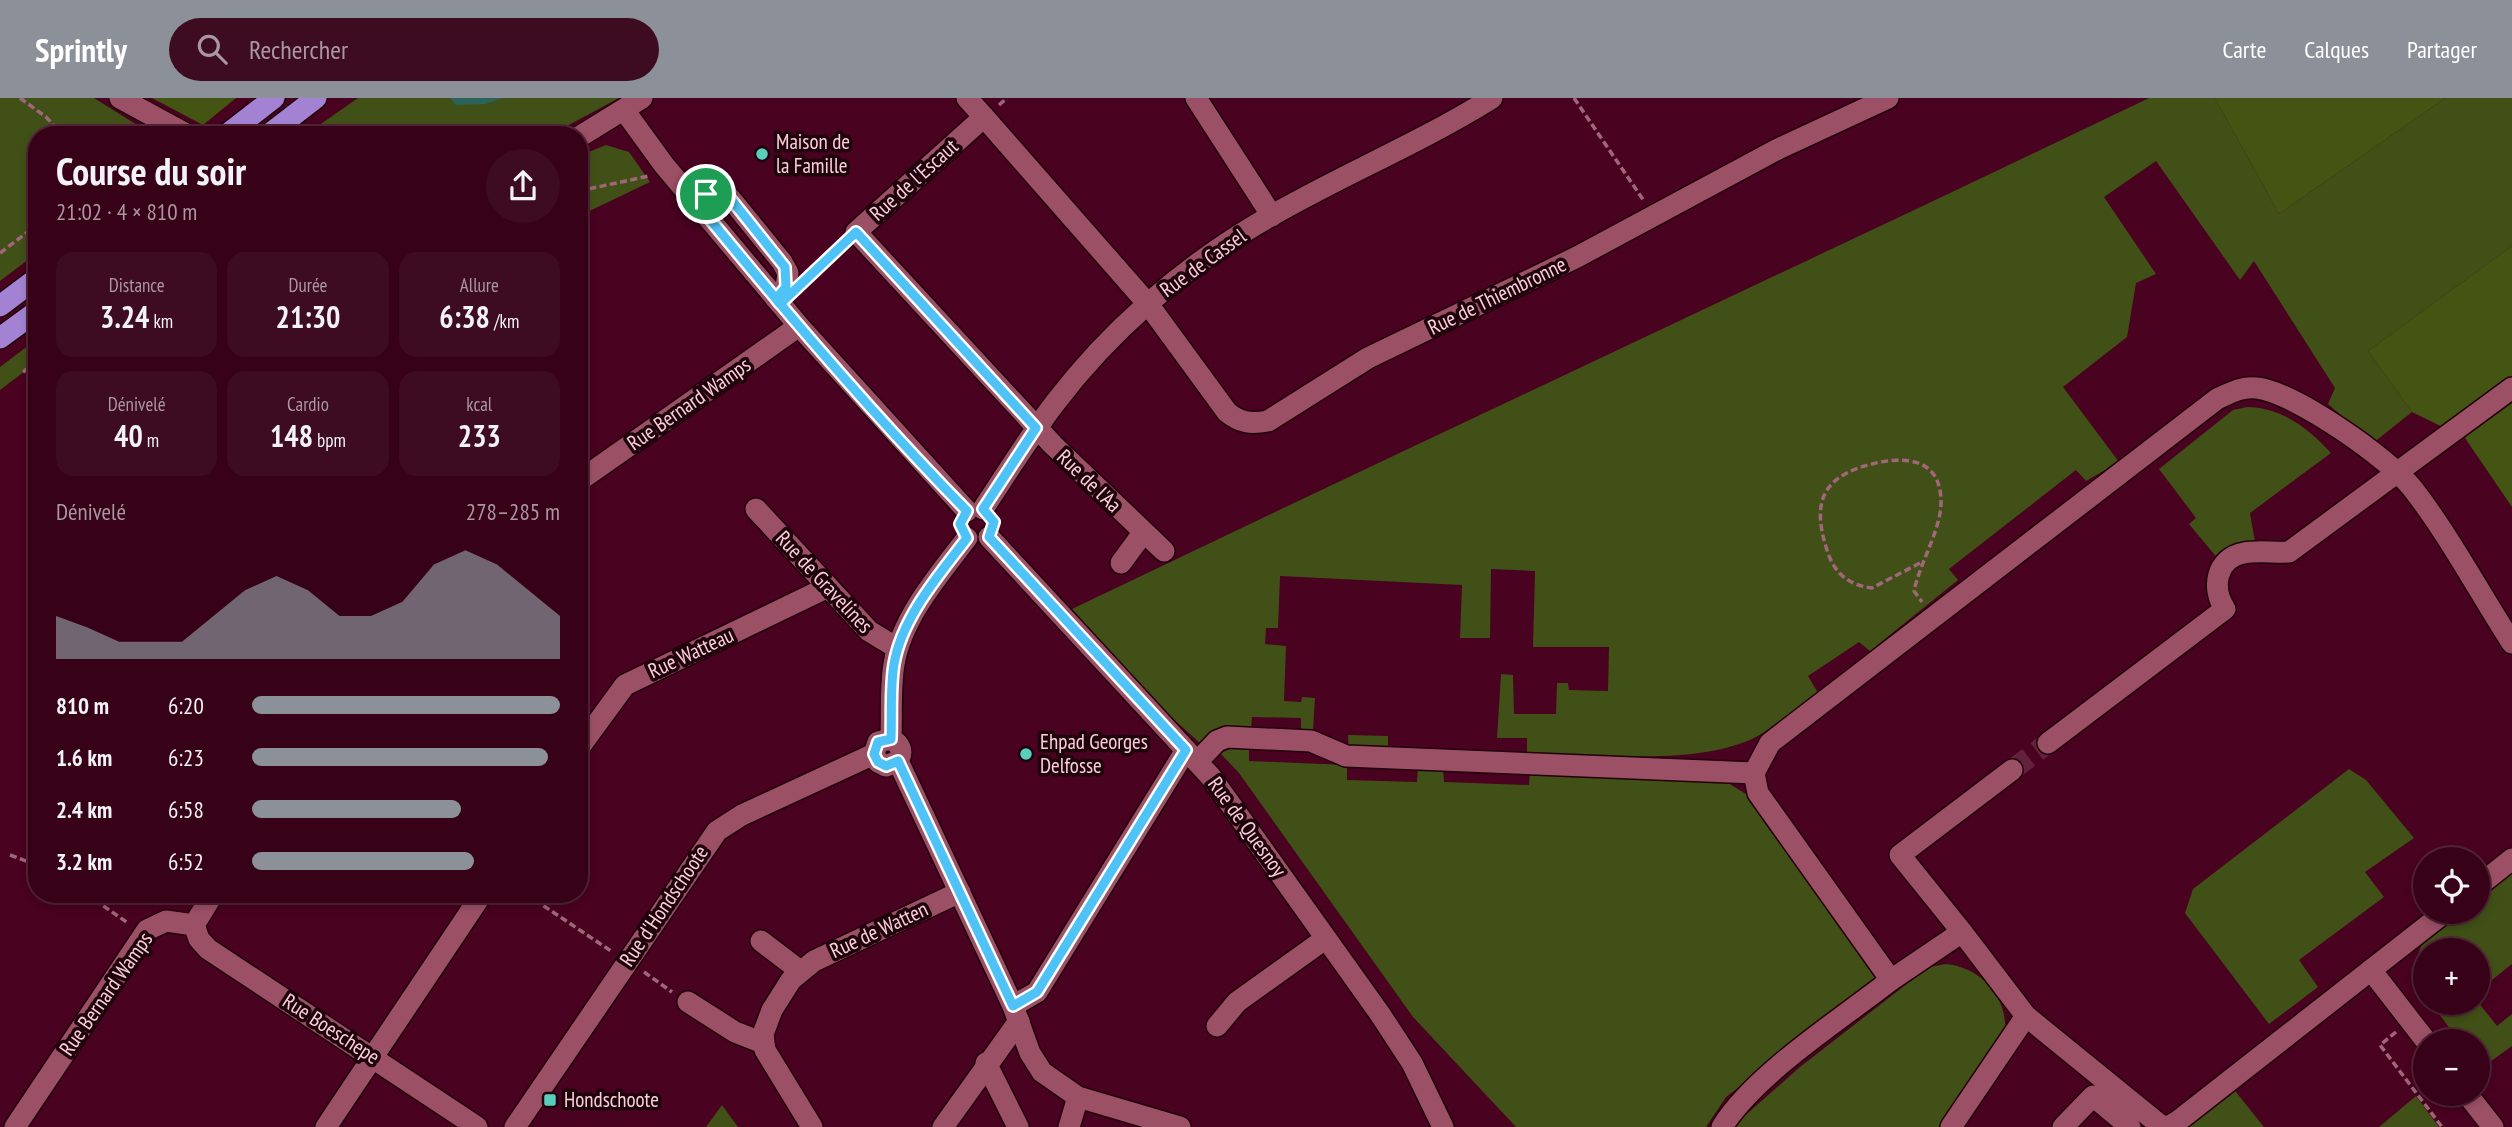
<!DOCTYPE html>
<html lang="fr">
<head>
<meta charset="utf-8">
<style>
  :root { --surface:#370218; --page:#3e0c21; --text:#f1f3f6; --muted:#aa97a2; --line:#512437; --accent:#8c9099 }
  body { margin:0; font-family:"PT Sans Narrow",sans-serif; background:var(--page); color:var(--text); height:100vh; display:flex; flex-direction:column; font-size:26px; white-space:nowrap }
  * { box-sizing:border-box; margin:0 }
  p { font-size:23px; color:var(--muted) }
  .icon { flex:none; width:38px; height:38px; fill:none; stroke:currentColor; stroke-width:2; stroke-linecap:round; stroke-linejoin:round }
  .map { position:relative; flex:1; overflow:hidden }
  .sheet { position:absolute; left:28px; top:28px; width:560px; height:777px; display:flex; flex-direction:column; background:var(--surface); border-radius:28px; box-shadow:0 4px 10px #0003,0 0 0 2px var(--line) }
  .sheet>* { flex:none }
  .fabs { position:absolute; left:2413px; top:749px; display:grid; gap:14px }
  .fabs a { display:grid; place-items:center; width:77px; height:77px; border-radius:50%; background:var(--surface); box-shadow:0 4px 10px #0003,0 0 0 2px var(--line); font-size:35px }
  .pin { position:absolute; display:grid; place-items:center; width:60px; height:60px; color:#fff; margin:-30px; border:4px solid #fff; border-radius:50%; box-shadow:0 2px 7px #0007 }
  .round { display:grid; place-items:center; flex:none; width:74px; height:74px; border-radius:37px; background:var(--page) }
  .headline { display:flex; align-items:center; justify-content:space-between; height:119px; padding:0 28px }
  h1 { font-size:38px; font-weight:600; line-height:52px }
  .metrics { display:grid; grid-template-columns:repeat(3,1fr); gap:10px; height:119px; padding:7px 28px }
  .metrics div { display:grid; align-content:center; border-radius:18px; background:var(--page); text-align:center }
  .metrics b { font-size:30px; font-weight:600 }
  .metrics small { font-size:19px; font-weight:400 }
  .metrics p { font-size:19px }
  .chart { height:196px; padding:14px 28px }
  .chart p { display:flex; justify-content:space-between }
  .chart svg { width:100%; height:126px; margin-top:7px; fill:var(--accent); opacity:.7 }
  ul { padding:0 28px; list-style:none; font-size:23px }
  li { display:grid; grid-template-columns:112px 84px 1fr; align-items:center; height:52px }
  li i { height:18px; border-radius:9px; background:var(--accent) }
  header { display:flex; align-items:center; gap:42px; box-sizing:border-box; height:98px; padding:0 35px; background:var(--accent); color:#fff }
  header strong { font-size:33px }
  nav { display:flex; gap:38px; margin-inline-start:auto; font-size:24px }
  .search { width:490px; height:63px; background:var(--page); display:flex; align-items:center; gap:18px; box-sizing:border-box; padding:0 24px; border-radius:38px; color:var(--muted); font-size:26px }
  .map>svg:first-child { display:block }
  .green { fill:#415016 }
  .forest { fill:#445513 }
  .water { fill:#2b645b }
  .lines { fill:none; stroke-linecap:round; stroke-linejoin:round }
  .minor-tunnel { stroke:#64213c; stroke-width:21; stroke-dasharray:21 10; stroke-linecap:butt }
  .minor-casing { stroke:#21010b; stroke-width:24 }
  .highway-casing { stroke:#21010b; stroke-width:24 }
  .path { stroke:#a0667a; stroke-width:3.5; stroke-dasharray:7 3.5; stroke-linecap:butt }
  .minor { stroke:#9c5066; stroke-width:21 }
  .highway { stroke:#a482d3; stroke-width:21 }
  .route-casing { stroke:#fff; stroke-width:14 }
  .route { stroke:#4fc3f7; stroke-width:9 }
  .poi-dot { fill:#5acebd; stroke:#1f030c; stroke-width:2.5 }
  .labels { text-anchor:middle; stroke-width:7; stroke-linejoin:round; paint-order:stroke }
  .poi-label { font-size:21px; fill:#fbcfd9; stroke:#1f030c; text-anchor:start }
  .street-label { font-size:21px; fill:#fbcfd9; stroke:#1f030c }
</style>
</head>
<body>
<header>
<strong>Sprintly</strong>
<div class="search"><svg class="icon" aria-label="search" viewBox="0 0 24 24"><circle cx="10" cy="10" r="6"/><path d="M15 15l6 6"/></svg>Rechercher</div>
<nav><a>Carte</a><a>Calques</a><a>Partager</a></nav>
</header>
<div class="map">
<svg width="2512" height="1029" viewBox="0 0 2512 1029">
  <rect width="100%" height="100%" fill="#490220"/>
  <!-- green -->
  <g class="green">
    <path d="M0 0H94L153 37H37V155L0 183Z"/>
    <path d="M358 0H619L550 37H305Z"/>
    <path d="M2149 0H2215L2279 116 2445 0H2512V148L2368 253 2412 314 2373 345 2328 306 2335 290 2254 163 2240 182 2156 63 2104 99 2156 176 2136 185 2127 239 2063 289 2119 364 2086 383 2076 372 1949 471 1958 482 1870 553 1859 544 1808 578 1818 595C1797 609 1775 630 1752 641 1692 668 1594 656 1527 655V640H1497L1501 576 1513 577 1514 616H1556L1557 585H1568L1569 592 1608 593 1609 549H1533L1535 473 1491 471 1490 540H1460L1462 487 1280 478 1278 530H1266L1265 546 1286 548 1284 603 1301 604 1302 599 1315 600 1313 633H1301V620L1252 619 1251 631H1222L1200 645 1152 602 1072 511C1430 339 1790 172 2149 0Z"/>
    <path d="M606 47 629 54 650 84 579 118V58Z"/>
    <path d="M37 241V264L0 292V269Z"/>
    <path d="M2247 309C2281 309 2309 331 2331 355L2250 415 2255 444 2219 462 2189 426 2196 420 2159 371 2233 312Z"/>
    <path d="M1348 637 1388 638V649L1428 650 1427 656 1349 654Z"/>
    <path d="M1236 649 1249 651V663L1347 667V682L1417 684 1418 670 1443 671 1444 684 1529 687 1530 672 1728 685 1746 696 1874 875V885L1726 999 1706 1029H1516L1413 919 1239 675 1220 655Z"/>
    <path d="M2349 671 2366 682 2414 740 2365 774 2384 799 2299 862 2318 889 2269 926 2185 815 2193 791Z"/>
    <path d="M2512 771V866L2478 893V852H2426L2425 868 2419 854 2424 840 2458 814H2478V798Z"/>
    <path d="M1946 866C1983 870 2009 901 2005 938L1942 1029H1732L1800 969 1917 878 1930 869Z"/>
    <path d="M2478 904 2497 928 2512 916V948L2480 971 2478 943H2459L2431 905Z"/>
    <path d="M2232 989 2264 1029H2183Z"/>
    <path d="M2416 998 2439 1029H2379Z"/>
    <path d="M722 1007 738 1029H706Z"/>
  </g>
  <!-- forest -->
  <g class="forest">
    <path d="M152 0H236L203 27Z"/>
    <path d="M2215 0H2445L2279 116Z"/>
    <path d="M2512 148V409L2465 340 2412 314 2368 253Z"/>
  </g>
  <!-- water -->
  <path class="water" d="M450 0H503L485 6 456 7Z"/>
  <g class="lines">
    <!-- minor-tunnel -->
    <path class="minor-tunnel" d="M2012 672 2048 645"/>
    <defs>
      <g id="minor">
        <path d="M120 0 188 37"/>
        <path d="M967 0 984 19"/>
        <path d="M1196 0 1272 118"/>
        <path d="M624 12 664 67 799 228 967 413"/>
        <path d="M579 39 642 0"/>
        <path d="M695 103 712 95 730 100 782 164 788 175 786 189 776 201"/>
        <path d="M579 383 799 228"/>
        <path d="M756 411 869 533 897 550"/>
        <path d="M983 411C1007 375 1029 339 1055 305 1109 234 1180 172 1257 126 1334 80 1417 47 1492 0"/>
        <path d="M989 439 1211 679 1380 916 1412 965 1443 1029"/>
        <path d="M1164 453 1053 347 856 134 984 19 1148 206 1227 314C1240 325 1251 326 1268 323L1368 260 1577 159 1778 51 1888 0"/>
        <path d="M1121 465 1143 435"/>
        <path d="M891 641C892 616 890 590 894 566 902 519 939 477 967 440"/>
        <path d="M2048 645 2225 511C2211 490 2216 460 2244 455 2258 452 2275 455 2289 454L2512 290"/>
        <path d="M579 650 625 587 828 489"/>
        <path d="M898 663 886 668 878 664 874 656 878 644 891 641C900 645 904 654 898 663L1013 908 1030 955 1042 974 1078 999 1180 1029"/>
        <path d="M1197 664 1217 643 1227 639 1311 643 1346 658 1754 675"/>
        <path d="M2478 788 2512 761"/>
        <path d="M2445 814 2178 1023 2168 1029 2160 1027 2026 918 1962 834 1891 882 1758 695 1754 675 1770 645 2217 301C2230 295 2242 288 2257 290 2294 294 2390 361 2413 391 2450 439 2479 494 2512 545"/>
        <path d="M194 827 199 841 208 851 477 1029"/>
        <path d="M194 827 213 796"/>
        <path d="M1962 834 1900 757 2012 672"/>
        <path d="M761 843 799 872"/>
        <path d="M2371 872 2426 943"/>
        <path d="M688 904 735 934 763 945"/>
        <path d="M1013 908 1037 894 1186 652"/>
        <path d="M1217 928 1237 904 1325 841"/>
        <path d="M986 965 1018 1029"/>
        <path d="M2467 996 2493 1029"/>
        <path d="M15 1029 147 832 166 823 194 827"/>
        <path d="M326 1029 482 796"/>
        <path d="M515 1029 717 733 742 717 874 656"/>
        <path d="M812 1029 765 952 763 936 772 912 791 882 814 863 960 794"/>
        <path d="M943 1029 1019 923"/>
        <path d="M1069 1029 1078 999"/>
        <path d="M1722 1029C1755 976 1840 922 1891 882"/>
        <path d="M1951 1029 2026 918"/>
        <path d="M2063 1029 2093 998 2130 1029"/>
      </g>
      <g id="highway">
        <path d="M226 37 274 0"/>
        <path d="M268 37 316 0"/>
        <path d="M0 208 37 180"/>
        <path d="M0 240 37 213"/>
      </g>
    </defs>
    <!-- minor casing -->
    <use href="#minor" class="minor-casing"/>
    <!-- highway casing -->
    <use href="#highway" class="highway-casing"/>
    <!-- path -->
    <g class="path">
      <path d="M20 0 46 19 63 37"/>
      <path d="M1574 0 1644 103"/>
      <path d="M999 7 1007 0"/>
      <path d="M579 93 649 78"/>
      <path d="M0 155 37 127"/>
      <path d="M807 180 842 147"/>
      <path d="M23 274 37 264"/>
      <path d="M1920 465 1872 490C1848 487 1834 475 1827 452 1812 406 1821 380 1868 367 1904 357 1942 359 1941 406 1940 433 1920 465 1914 493L1922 504"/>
      <path d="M10 757 37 767"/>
      <path d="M86 796 128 825"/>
      <path d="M526 796 611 853"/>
      <path d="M644 874 672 894"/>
      <path d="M2396 934 2380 947 2442 1029"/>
    </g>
    <!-- minor -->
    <use href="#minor" class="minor"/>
    <!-- highway -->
    <use href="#highway" class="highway"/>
  </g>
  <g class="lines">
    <defs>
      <path id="route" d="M706 96 695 103C782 210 871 315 967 413L960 426 967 440C939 477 902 519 894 566 890 590 892 616 891 641L878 644 874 656 878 664 886 668 898 663 1013 908 1037 894 1186 652 989 439 994 424 983 411 1036 330 856 134 780 206 776 201 786 189 785 169 730 100 706 96"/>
    </defs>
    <!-- route casing -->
    <use href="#route" class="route-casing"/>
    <!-- route -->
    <use href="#route" class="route"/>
  </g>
  <!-- markers -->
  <g class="poi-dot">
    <circle cx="762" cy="56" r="7"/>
    <circle cx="1026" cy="656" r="7"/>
    <rect x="543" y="995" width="14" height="14" rx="3.5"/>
  </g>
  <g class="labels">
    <!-- poi labels -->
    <g class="poi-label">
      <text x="776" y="51">Maison de<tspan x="776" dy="24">la Famille</tspan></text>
      <text x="1040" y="651">Ehpad Georges<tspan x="1040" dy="24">Delfosse</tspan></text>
      <text x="564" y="1009">Hondschoote</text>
    </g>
    <!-- street labels -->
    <g class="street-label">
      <text transform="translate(914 82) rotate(-42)" y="7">Rue de l'Escaut</text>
      <text transform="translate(1203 165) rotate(-36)" y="7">Rue de Cassel</text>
      <text transform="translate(1497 198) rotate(-26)" y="7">Rue de Thiembronne</text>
      <text transform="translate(689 306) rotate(-35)" y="7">Rue Bernard Wamps</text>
      <text transform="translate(1089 383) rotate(44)" y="7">Rue de l'Aa</text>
      <text transform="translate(824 484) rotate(47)" y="7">Rue de Gravelines</text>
      <text transform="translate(691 555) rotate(-25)" y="7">Rue Watteau</text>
      <text transform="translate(1247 729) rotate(54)" y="7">Rue de Quesnoy</text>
      <text transform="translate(664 808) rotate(-56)" y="7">Rue d'Hondschoote</text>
      <text transform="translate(879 832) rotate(-25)" y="7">Rue de Watten</text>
      <text transform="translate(106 896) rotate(-55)" y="7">Rue Bernard Wamps</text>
      <text transform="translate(331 931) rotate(33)" y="7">Rue Boeschepe</text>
    </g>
  </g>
</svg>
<div class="fabs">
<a><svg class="icon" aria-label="locate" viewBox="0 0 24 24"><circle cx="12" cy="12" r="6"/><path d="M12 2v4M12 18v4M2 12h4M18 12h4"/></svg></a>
<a>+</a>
<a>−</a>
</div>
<div class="pin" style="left:706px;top:96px;background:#1e9e55"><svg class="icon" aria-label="arrive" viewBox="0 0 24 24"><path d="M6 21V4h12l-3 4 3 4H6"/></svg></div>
<section class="sheet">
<div class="headline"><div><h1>Course du soir</h1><p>21:02 · 4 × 810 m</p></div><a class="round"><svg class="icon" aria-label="share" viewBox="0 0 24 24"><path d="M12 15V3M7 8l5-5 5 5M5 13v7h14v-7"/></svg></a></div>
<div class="metrics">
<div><p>Distance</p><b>3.24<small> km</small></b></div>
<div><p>Durée</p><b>21:30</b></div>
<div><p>Allure</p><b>6:38<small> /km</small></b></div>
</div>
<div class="metrics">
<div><p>Dénivelé</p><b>40<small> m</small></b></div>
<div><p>Cardio</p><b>148<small> bpm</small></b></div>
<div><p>kcal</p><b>233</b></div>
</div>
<div class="chart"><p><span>Dénivelé</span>278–285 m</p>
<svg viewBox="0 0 160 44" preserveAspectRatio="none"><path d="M0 44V29L10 33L20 38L30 38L40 38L50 29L60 20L70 15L80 20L90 29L100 29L110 24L120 11L130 6L140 11L150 20L160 29V44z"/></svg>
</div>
<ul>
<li><b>810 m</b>6:20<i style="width:100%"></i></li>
<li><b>1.6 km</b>6:23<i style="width:96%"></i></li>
<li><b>2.4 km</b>6:58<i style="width:68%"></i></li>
<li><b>3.2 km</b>6:52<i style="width:72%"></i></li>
</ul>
</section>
</div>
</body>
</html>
